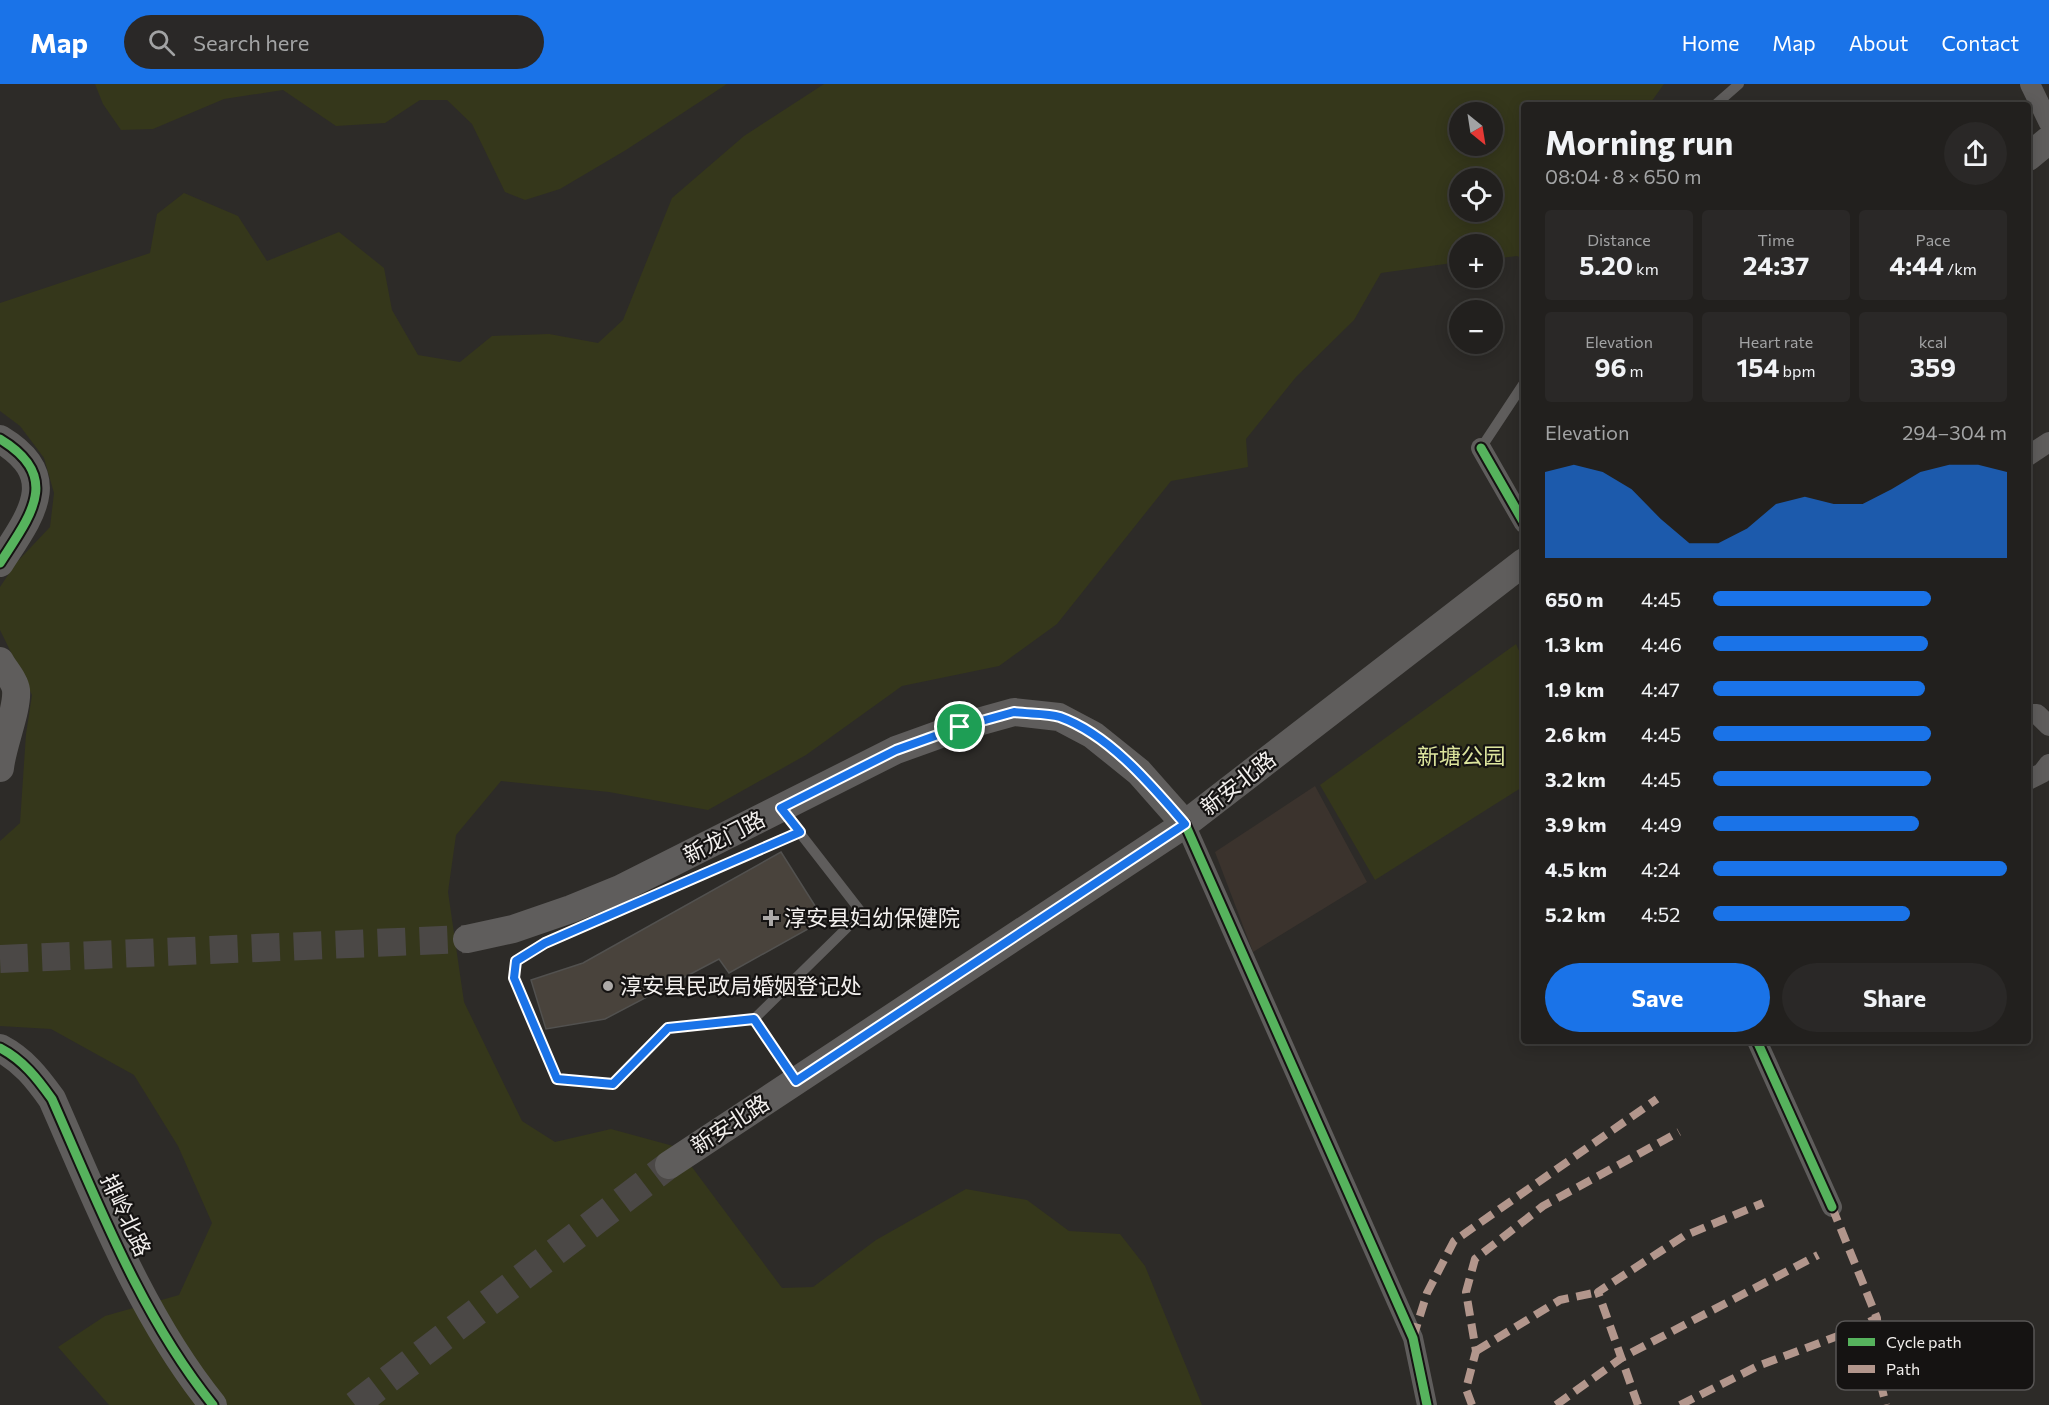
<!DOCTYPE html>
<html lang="en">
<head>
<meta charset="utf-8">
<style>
  :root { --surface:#22201e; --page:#2a2827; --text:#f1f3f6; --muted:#a2a3a4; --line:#3f3e3c; --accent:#1a73e8 }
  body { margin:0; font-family:Commissioner,"Noto Sans SC",sans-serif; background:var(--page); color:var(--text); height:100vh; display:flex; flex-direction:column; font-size:22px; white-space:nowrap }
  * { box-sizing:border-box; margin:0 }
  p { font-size:20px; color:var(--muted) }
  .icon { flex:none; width:33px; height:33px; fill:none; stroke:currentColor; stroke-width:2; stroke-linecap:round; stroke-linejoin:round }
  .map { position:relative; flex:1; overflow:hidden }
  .side { position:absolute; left:1521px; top:18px; width:510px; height:942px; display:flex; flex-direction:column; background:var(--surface); border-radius:6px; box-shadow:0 3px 15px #0003,0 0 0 2px var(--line) }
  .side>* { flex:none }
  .needle { width:39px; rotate:150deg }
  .controls { position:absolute; left:1449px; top:18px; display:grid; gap:12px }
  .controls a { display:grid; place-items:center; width:54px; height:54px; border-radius:50%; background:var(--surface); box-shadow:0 3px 15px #0003,0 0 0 2px var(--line); font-size:30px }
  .pin { position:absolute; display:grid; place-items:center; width:51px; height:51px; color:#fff; margin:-26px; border:3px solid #fff; border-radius:50%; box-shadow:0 2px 6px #0007 }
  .round { display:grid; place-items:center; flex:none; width:63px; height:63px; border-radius:32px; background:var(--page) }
  .summary { display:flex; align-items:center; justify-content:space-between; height:102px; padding:0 24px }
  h1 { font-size:33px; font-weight:700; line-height:45px }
  .stats { display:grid; grid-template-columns:repeat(3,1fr); gap:9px; height:102px; padding:6px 24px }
  .stats div { display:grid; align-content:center; border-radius:6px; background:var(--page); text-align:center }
  .stats b { font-size:26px; font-weight:700 }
  .stats small { font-size:16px; font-weight:400 }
  .stats p { font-size:16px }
  .chart { height:168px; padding:12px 24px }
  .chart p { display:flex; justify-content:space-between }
  .chart svg { width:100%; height:108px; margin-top:6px; fill:var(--accent); opacity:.7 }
  .primary-button { display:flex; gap:12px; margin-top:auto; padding:12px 24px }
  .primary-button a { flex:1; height:69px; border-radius:36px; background:var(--accent); color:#fff; font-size:24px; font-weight:700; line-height:69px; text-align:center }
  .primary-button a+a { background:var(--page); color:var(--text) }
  ul { padding:0 24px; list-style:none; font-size:20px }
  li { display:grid; grid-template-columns:96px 72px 1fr; align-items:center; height:45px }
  li i { height:15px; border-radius:8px; background:var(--accent) }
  header { display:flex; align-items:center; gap:36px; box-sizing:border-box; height:84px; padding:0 30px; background:var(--accent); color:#fff }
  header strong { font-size:28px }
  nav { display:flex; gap:33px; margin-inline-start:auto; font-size:21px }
  .search { width:420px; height:54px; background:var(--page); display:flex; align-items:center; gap:15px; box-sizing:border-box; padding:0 21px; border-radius:33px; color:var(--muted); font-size:22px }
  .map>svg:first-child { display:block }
  .built { fill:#3b332d }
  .green { fill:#35371b; fill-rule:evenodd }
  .building { fill:#49433c; stroke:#52514f; stroke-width:1.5 }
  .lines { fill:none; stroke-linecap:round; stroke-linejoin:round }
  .secondary-tunnel { stroke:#4b4846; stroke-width:28; stroke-dasharray:28 14; stroke-linecap:butt }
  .lane { stroke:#5f5d5c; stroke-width:10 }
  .street { stroke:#5f5d5c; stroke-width:20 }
  .secondary { stroke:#5f5d5c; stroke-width:28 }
  .quiet { stroke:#b2968c; stroke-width:8; stroke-dasharray:15 8; stroke-linecap:butt }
  .cycleway-casing { stroke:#151312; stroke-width:13 }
  .cycleway { stroke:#56b35d; stroke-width:9 }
  .route-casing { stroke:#fff; stroke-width:12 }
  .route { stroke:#1a73e8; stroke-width:8 }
  .poi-dot { fill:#adaaa8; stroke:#151312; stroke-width:2 }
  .labels { text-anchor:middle; stroke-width:4.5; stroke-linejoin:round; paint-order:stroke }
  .park-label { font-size:22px; fill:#dde59e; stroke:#151312 }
  .street-label { font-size:22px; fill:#f2efed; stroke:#151312 }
  .poi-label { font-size:22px; fill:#f2efed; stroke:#151312; text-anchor:start }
  .key { fill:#151312; stroke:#575554; stroke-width:1.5 }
  .key-label { font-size:16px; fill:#f2efed }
</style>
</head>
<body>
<header>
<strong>Map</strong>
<div class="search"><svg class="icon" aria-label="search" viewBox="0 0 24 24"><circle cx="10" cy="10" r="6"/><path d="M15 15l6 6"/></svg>Search here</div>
<nav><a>Home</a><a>Map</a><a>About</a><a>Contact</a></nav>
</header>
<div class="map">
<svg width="2049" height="1321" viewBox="0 0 2049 1321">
  <rect width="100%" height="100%" fill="#2d2b28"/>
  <!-- built -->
  <path class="built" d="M1315 702 1367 798 1253 868 1215 768Z"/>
  <!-- green -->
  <g class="green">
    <path d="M95 0H727L626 66 560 105 525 116 505 108 472 40 447 16H420L385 39 336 42 283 6 224 15 153 45 121 46 103 20Z"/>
    <path d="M824 0H1664L1649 21H1524V175L1517 172 1493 175 1492 160H1460L1459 178 1381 189 1354 236 1296 293 1246 355 1248 383 1171 397 1057 540 999 582 902 602 806 671 708 726 609 708 501 697 456 751 448 808 464 918 522 1037 555 1058 611 1045 677 1063 782 1204 813 1203 876 1156 966 1105 1027 1116 1069 1147 1120 1150 1145 1182 1202 1321H109L58 1263 105 1232 179 1211 212 1139 178 1062 134 991 51 945 0 942V757L20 739 26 650 32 611 0 546V503L16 479 50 443 54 409 44 374 20 342 0 327V219L150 169 157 130 184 109 238 132 267 177 339 148 384 184 392 226 418 271 460 278 492 252 549 250 598 259 623 236 672 114 744 52ZM1460 28H1492V62H1460ZM1460 94H1492V128H1460Z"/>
    <path d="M1516 560 1524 578V702L1375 796 1320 701Z"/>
  </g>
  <!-- building -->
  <path class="building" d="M781 768 824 836 729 889 719 875 605 935 546 945 531 896 583 879Z"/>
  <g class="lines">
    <!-- secondary-tunnel -->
    <g class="secondary-tunnel">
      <path d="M0 875 467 855"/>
      <path d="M355 1321 669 1081"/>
    </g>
    <!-- lane -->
    <g class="lane">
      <path d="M1715 21 1739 0"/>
      <path d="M1481 364 1524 299"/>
      <path d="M782 726 862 829 754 935 796 997"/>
      <path d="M754 935 668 944 613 1000 557 995 514 894 516 877 545 859 800 748"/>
    </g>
    <!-- street -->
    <g class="street">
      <path d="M2030 0 2049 39"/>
      <path d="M1481 364 1524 439"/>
      <path d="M2028 372 2049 358"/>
      <path d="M2028 630H2037L2049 642"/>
      <path d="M2028 696 2042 689 2049 680"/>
      <path d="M1185 740 1413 1254 1427 1321"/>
      <path d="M1757 957 1832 1123"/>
    </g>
    <!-- secondary -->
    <g class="secondary">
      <path d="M2028 73 2049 56"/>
      <path d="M0 355C63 393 30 432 0 479"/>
      <path d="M0 577C4 585 15 597 16 606 18 625 2 662 0 684"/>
      <path d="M467 855 513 845 571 825 620 805 896 666 960 643 1014 628 1059 633 1093 651 1139 688 1185 740"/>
      <path d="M0 964C23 976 37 994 52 1015 98 1119 141 1232 213 1321"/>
      <path d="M669 1081 1185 740 1524 478"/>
    </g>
    <!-- quiet -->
    <g class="quiet">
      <path d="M1832 1123 1877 1234 1879 1293 1886 1321"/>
      <path d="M1413 1254 1427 1209 1454 1157 1657 1015"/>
      <path d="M1476 1267 1560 1216 1598 1208"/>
      <path d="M1472 1321 1466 1305 1476 1267 1466 1208 1475 1175 1543 1122 1679 1048"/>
      <path d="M1556 1321 1623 1273 1818 1171"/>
      <path d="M1638 1321 1598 1208 1684 1152 1763 1119"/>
      <path d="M1680 1321 1758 1282 1846 1249 1877 1234"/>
    </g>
    <defs>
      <g id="cycleway">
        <path d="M0 355C63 393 30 432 0 479"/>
        <path d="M1481 364 1524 439"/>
        <path d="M1185 740 1413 1254 1427 1321"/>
        <path d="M1757 957 1832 1123"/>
        <path d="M0 964C23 976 37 994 52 1015 98 1119 141 1232 213 1321"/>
      </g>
    </defs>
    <!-- cycleway casing -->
    <use href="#cycleway" class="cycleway-casing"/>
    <!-- cycleway -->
    <use href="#cycleway" class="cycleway"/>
  </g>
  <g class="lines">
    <defs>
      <path id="route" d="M1014 628C1029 630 1047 629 1060 633 1110 651 1152 702 1185 740L796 997 754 935 668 944 613 1000 557 995 514 894 516 877 545 859 800 748 781 724 896 666 960 643Z"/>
    </defs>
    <!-- route casing -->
    <use href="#route" class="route-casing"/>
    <!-- route -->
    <use href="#route" class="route"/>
  </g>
  <!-- markers -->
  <g class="poi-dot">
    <path d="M768 825h6v6h6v6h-6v6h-6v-6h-6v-6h6z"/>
    <circle cx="608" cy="902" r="6"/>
  </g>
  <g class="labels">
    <!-- park labels -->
    <g class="park-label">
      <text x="1461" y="680">新塘公园</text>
    </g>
    <!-- street labels -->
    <g class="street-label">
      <text transform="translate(1238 699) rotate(-38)" y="8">新安北路</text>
      <text transform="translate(724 753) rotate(-27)" y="8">新龙门路</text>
      <text transform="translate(730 1040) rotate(-33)" y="8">新安北路</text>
      <text transform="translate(126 1131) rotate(65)" y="8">排岭北路</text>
    </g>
    <!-- poi labels -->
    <g class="poi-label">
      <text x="784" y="842">淳安县妇幼保健院</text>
      <text x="620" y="910">淳安县民政局婚姻登记处</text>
    </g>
  </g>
  <!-- legend -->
  <rect x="1836" y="1237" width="198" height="69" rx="9" class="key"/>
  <rect x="1848" y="1254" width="27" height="8" fill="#56b35d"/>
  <rect x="1848" y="1281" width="27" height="8" fill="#b2968c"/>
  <g class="key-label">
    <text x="1886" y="1264">Cycle path</text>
    <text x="1886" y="1291">Path</text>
  </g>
</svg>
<div class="controls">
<a><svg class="needle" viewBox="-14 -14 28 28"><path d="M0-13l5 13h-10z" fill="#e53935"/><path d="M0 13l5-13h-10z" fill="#a2a3a4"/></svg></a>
<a><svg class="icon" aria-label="locate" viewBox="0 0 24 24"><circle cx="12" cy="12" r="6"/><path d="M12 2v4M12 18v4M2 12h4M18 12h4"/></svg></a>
<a>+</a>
<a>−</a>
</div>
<div class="pin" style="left:960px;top:643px;background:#1e9e55"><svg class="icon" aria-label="arrive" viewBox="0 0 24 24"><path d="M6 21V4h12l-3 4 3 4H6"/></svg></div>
<section class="side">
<div class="summary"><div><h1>Morning run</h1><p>08:04 · 8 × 650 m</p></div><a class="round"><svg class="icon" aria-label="share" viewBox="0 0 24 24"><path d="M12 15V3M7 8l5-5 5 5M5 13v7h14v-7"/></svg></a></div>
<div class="stats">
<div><p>Distance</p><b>5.20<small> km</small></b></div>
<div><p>Time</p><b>24:37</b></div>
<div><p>Pace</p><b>4:44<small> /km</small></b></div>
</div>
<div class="stats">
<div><p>Elevation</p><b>96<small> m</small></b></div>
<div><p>Heart rate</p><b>154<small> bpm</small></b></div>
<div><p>kcal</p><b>359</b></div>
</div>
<div class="chart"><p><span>Elevation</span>294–304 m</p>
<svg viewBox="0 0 160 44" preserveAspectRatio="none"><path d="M0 44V9L10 6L20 9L30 16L40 28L50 38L60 38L70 32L80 22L90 19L100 22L110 22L120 16L130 9L140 6L150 6L160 9V44z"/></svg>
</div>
<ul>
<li><b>650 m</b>4:45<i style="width:74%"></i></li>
<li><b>1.3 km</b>4:46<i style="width:73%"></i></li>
<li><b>1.9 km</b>4:47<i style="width:72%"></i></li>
<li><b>2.6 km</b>4:45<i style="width:74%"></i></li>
<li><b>3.2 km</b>4:45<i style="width:74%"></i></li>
<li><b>3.9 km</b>4:49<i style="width:70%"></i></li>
<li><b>4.5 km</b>4:24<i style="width:100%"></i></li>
<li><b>5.2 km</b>4:52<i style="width:67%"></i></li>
</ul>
<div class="primary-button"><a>Save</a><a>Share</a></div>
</section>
</div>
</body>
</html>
